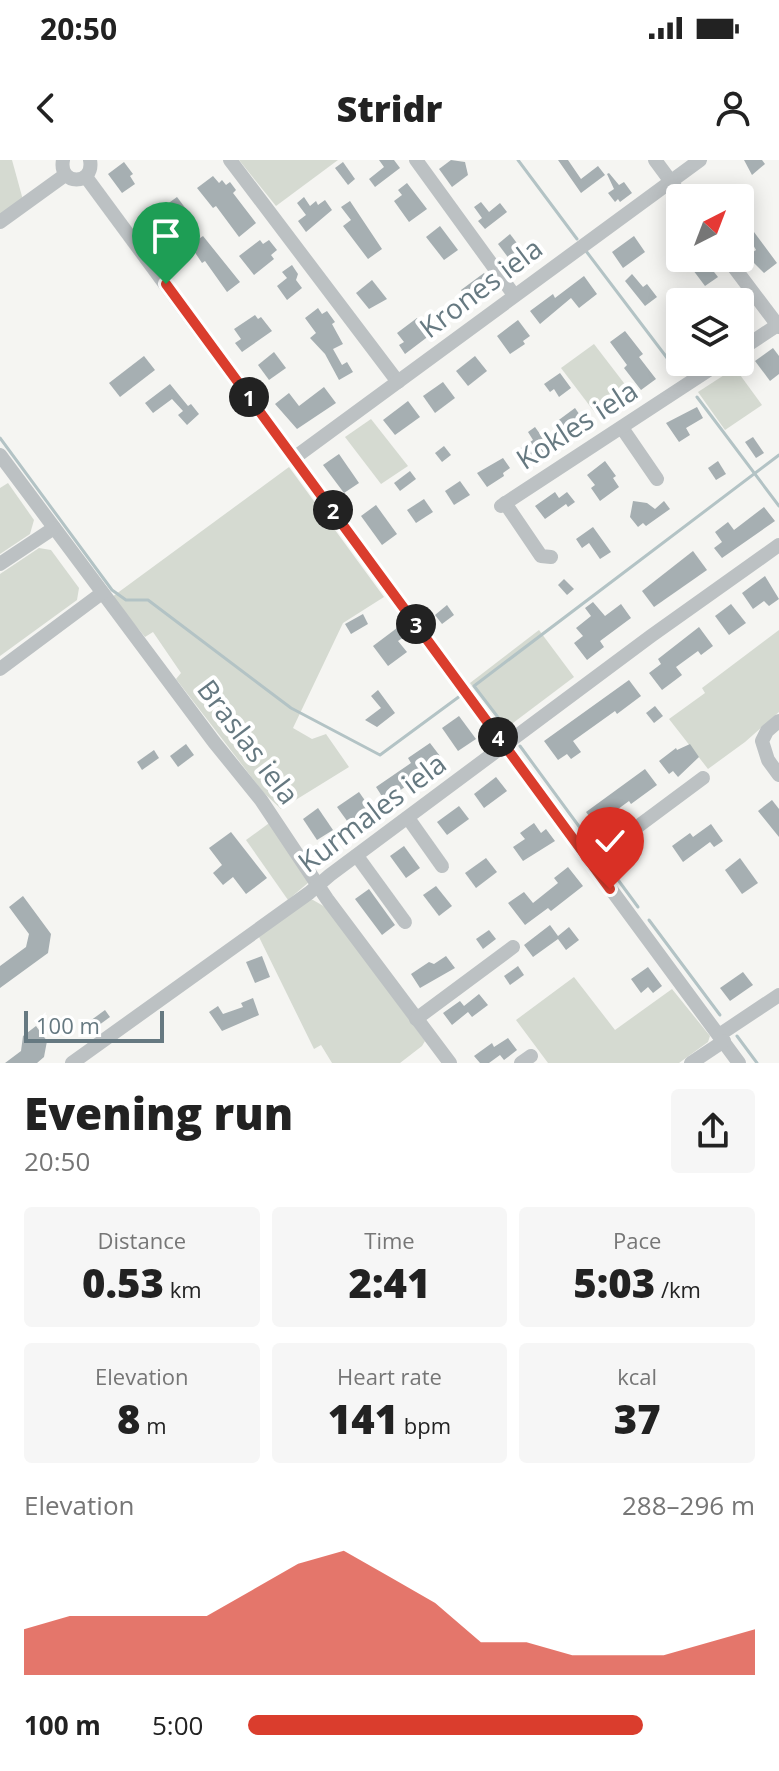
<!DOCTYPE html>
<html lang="en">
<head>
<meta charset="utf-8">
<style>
  :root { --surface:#fff; --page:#f6f6f6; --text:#222; --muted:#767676; --accent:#da3d2d }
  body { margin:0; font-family:"Open Sans",sans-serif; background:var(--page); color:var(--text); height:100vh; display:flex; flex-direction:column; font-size:30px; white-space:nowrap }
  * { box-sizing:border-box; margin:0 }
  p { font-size:26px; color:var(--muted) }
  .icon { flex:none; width:44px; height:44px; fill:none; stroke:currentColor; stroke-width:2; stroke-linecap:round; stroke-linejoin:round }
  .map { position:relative; height:903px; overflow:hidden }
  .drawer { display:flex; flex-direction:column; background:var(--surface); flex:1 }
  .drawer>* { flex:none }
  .needle { width:52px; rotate:42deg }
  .tools { position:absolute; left:666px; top:24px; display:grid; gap:16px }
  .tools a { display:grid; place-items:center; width:88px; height:88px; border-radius:8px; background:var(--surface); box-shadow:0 4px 20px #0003; font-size:40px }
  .scale { position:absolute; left:24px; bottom:20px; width:140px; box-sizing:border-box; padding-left:8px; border:4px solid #667981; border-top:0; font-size:22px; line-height:28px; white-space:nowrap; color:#667981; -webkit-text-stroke:6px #fff; paint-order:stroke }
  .pin { position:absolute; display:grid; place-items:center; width:68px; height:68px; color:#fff; margin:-82px -34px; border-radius:50% 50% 50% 0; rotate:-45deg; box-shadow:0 0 8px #0007 }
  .pin .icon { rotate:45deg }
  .km { position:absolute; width:40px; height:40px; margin:-20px; border-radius:50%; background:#222; color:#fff; font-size:22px; line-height:40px; text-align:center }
  .round { display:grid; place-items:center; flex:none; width:84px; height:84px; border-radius:8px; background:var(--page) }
  .overview { display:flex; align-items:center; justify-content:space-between; height:136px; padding:0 24px }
  h1 { font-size:44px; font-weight:800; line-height:60px }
  .stats { display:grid; grid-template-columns:repeat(3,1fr); gap:12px; height:136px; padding:8px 24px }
  .stats div { display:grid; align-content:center; border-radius:8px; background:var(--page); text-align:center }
  .stats b { font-size:40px; font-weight:800 }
  .stats small { font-size:22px; font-weight:400 }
  .stats p { font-size:22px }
  .chart { height:224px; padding:16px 24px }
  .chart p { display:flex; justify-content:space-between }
  .chart svg { width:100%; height:144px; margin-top:8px; fill:var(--accent); opacity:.7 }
  ul { padding:0 24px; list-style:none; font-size:26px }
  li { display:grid; grid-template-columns:128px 96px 1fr; align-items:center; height:60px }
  li i { height:20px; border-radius:10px; background:var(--accent) }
  .status { display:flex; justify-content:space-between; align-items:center; height:56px; padding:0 40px; background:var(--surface); direction:ltr }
  .status svg { height:22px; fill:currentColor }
  header { display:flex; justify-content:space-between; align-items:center; height:104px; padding:0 24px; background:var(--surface); font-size:36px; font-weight:800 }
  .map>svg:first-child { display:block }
  .green { fill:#d5dad1 }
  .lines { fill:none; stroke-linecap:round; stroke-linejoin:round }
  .stream { stroke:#b3c3c5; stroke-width:3 }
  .building { fill:#a6afb2 }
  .minor { stroke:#bcc1c3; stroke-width:14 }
  .route-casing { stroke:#fff; stroke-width:16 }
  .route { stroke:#da3d2d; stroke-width:10 }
  .labels { text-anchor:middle; stroke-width:8; stroke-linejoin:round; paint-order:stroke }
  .street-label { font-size:28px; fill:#667981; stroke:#fff }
</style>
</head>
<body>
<div class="status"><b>20:50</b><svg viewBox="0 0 49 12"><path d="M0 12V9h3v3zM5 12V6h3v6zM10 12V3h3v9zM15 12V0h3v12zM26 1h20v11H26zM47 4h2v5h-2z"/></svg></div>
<header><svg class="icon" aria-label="back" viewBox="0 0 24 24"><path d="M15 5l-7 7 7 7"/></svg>Stridr<svg class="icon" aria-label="person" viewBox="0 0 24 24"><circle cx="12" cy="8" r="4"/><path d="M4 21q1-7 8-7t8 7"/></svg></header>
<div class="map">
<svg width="779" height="903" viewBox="0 0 779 903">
  <rect width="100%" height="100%" fill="#f5f5f2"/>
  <!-- green -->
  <g class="green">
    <path d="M0 0H12L23 40 0 56Z"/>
    <path d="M239 0H338L276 46Z"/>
    <path d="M594 184 637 240 602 262 561 208Z"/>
    <path d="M735 208 762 245 725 270 698 232Z"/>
    <path d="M371 259 408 306 381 324 345 277Z"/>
    <path d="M289 307 384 437 343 463 293 568 312 579 326 574 349 607 281 649 263 632 176 519 181 513 153 472 145 477 112 437Z"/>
    <path d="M8 323 34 360 30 374 0 394V328Z"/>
    <path d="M39 388 51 390 79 428 77 440 0 496V414Z"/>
    <path d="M539 470 574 517 505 569 470 523Z"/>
    <path d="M779 470V552L745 582 708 609 669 559 705 533 702 528Z"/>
    <path d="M272 661 309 722 288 740 246 680Z"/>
    <path d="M306 739 313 740 327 748 425 881 422 886 400 903H332L321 885 314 889 258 775Z"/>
    <path d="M574 817 615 870 672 829 710 876 708 882 679 903H548L516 860Z"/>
  </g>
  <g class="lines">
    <!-- stream -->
    <g class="stream">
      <path d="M518 0 577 79"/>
      <path d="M586 91 677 211"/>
      <path d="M697 237 779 346"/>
      <path d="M0 278 112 430 126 440H148L291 548 380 595 460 536"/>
      <path d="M510 573 474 526 779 295"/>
      <path d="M520 586 589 680"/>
      <path d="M610 709 638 747"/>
      <path d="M649 760 720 855"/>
      <path d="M737 876 757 903"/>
    </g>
  </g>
  <!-- building -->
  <g class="building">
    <path d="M379 0H394L400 8 375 27 369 19 384 7Z"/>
    <path d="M451 0 465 2 468 15 452 27 439 9Z"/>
    <path d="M558 0H568L581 19 598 6 605 15 581 33Z"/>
    <path d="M744 0H762L765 4 752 15Z"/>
    <path d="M124 2 133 14 130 16 135 24 122 33 108 14Z"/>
    <path d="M343 2 355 19 348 25 335 8Z"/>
    <path d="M609 13 619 25 624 22 632 33 620 42 618 39 615 42 608 33 614 29 607 14Z"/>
    <path d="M213 16 219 23 222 20 226 25 230 22 236 30 233 33 256 63 239 77 216 46 213 48 197 28Z"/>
    <path d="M407 23 427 49 409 62 394 41 402 35 398 30Z"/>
    <path d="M728 27 737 38H713Z"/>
    <path d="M748 28 754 36 740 46V34Z"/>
    <path d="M177 37 195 61 185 68 177 57 173 60 163 47Z"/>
    <path d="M304 37 310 46 316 41 318 45 325 40 332 50 306 72 298 61 306 55 297 43Z"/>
    <path d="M350 41 382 89 368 99 343 66 351 60 341 47Z"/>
    <path d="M481 42 489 52 500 43 507 52 485 69 478 61 482 58 474 47Z"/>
    <path d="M440 66 458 90 444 100 426 77Z"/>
    <path d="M677 66 680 70V92L666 74Z"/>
    <path d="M754 72 777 103 764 113 747 96 756 90 748 76Z"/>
    <path d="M510 74 526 95 513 104 498 84Z"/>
    <path d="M203 76 240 122 227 132 205 101 202 103 190 85Z"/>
    <path d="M634 76 645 92 623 108 612 92Z"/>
    <path d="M260 80 263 84 269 80 277 90 271 95 274 99 254 115 239 96Z"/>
    <path d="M703 98 718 117 705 126 690 106Z"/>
    <path d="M292 105 298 114 296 120 302 128 287 140 277 126 287 118 282 112Z"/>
    <path d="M484 113 492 125 484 130 486 133 471 144 461 130Z"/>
    <path d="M632 114 643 127 647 124 657 137 645 146 625 121Z"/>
    <path d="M584 116 597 134 579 148 571 138 540 164 530 151 553 134 555 138Z"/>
    <path d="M372 120 387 139 369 149 356 133Z"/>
    <path d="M318 148 322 154 327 151 335 162 332 164 343 184 333 189 342 205 347 202 353 212 339 220 325 194 310 178 316 173 305 158Z"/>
    <path d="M255 155 258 159 261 157 272 171 242 192 235 183 241 179 234 169Z"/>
    <path d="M417 158 422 165 426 161 434 172 405 194 399 185 404 182 397 173Z"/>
    <path d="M518 160 530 176 523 181 525 184 510 194 497 176Z"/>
    <path d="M625 171 643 194 639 197 656 219 641 230 624 208 627 205 610 182Z"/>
    <path d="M773 188 779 196V214L770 221 755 201Z"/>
    <path d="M274 192 286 208 269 220 258 205Z"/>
    <path d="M144 196 155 210 120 237 109 223Z"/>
    <path d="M475 196 487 211 468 226 456 211Z"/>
    <path d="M560 213 571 228 559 237 554 229 550 232 544 224Z"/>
    <path d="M443 222 455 238 435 253 423 236Z"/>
    <path d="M170 224 188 246 191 244 199 254 187 265 178 255 183 251 172 239 153 253 145 243Z"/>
    <path d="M324 227 336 243 297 269 275 244 289 233 299 246Z"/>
    <path d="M408 241 420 257 395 275 383 260Z"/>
    <path d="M697 247 703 258 686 268 690 275 679 282 666 263Z"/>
    <path d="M575 248 586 264 564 280 552 265Z"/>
    <path d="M535 267 550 288 527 304 515 298 518 290 533 280 528 272Z"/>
    <path d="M753 277 764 293 756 298 745 282Z"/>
    <path d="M444 286 451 295 442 302 435 293Z"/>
    <path d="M339 294 359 323 344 333 323 305Z"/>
    <path d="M503 298 510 308 503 313 504 316 487 327 477 313Z"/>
    <path d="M605 301 616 316 613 318 619 327 600 341 591 328 595 325 587 315Z"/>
    <path d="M718 301 726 314 716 320 708 308Z"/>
    <path d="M410 311 416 319 400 331 394 323Z"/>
    <path d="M460 321 470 335 454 345 445 331Z"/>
    <path d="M555 332 559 338 567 332 575 342 568 347 566 344 545 359 535 346Z"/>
    <path d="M424 339 433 352 416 363 407 350Z"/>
    <path d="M633 341 647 343 655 349 664 341 670 349 646 366 643 363 638 367 630 357Z"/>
    <path d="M376 345 397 374 382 385 361 356Z"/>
    <path d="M764 347 775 361 722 398 714 388 722 382 715 372 728 362 734 370Z"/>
    <path d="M593 367 611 392 600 399 589 383 582 388 576 379Z"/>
    <path d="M693 391 707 410 654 447 642 431Z"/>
    <path d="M765 416 779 439 769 446 764 441 753 449 742 433Z"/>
    <path d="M564 419 574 429 567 435 558 425Z"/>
    <path d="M593 442 605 456 621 444 631 458 600 481 604 487 587 500 574 483 583 476 576 468 591 456 585 448Z"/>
    <path d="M731 444 746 463 729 475 715 456Z"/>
    <path d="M447 445 454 455 442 464 435 455Z"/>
    <path d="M363 454 368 464 351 474 345 464Z"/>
    <path d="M699 467 713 486 701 495 698 491 676 507 682 515 662 530 649 513 661 504 658 499Z"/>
    <path d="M397 468 404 477 398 481 407 492 388 506 373 486Z"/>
    <path d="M629 520 641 536 617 554 615 551 573 581 581 592 571 599 567 594 558 600 544 581Z"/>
    <path d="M378 530 395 553 377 567 365 560 381 548 371 536Z"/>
    <path d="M655 546 663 556 654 563 646 553Z"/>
    <path d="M459 556 476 579 458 591 442 568Z"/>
    <path d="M430 583 443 600 385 641 376 627 411 603 408 598Z"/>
    <path d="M186 584 194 595 178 607 170 596Z"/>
    <path d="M690 584 699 597 678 617 673 611 669 614 659 601 676 588 677 590Z"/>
    <path d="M154 590 159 598 142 610 137 602Z"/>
    <path d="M645 609 657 625 631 644 629 641 614 652 618 658 608 665 604 659 596 665 586 652Z"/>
    <path d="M496 617 507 631 484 648 474 634Z"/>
    <path d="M359 632 371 649 350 665 337 647Z"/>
    <path d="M772 640 779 649V677L758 651Z"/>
    <path d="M459 646 469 659 447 675 437 662Z"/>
    <path d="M318 648 333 670 317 680 303 659Z"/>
    <path d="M534 663 541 673 546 669 555 681 523 701 513 687 525 679 520 673Z"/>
    <path d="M711 664 723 681 714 687 710 682 683 702 672 686 690 673 693 677Z"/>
    <path d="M231 672 267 718 246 734 233 717 223 725 213 713 222 705 209 688Z"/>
    <path d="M404 686 420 708 406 718 390 696Z"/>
    <path d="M486 698 497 712 476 728 465 713Z"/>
    <path d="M740 698 758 723 742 734 725 710Z"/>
    <path d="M568 707 583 726 551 751 548 748 525 765 508 743 524 732 533 743 558 723 554 718Z"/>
    <path d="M436 726 452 746 439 756 423 735Z"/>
    <path d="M369 729 395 765 382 775 355 739Z"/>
    <path d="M23 736 51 774 48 793 0 828V806L26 787 29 774 9 747Z"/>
    <path d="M550 765 558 776 569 767 579 780 566 790 558 779 533 797 524 785Z"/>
    <path d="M489 770 496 779 483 789 476 779Z"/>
    <path d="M262 796 270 817 255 823 246 802Z"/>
    <path d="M446 796 455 808 420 828 411 814 429 802 434 804Z"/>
    <path d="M518 806 524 815 510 825 504 816Z"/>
    <path d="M648 807 662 826 653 833 648 827 641 833 631 819Z"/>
    <path d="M743 812 753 825 730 841 720 828Z"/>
    <path d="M479 834 488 845 472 857 468 852 452 865 443 853 460 841 464 846Z"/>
    <path d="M253 838 259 855 222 871 209 852 218 846 223 854 243 847 241 843Z"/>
    <path d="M105 850 110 857 95 868 90 861Z"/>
    <path d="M36 866 47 881 44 897 37 903H5L21 891 23 876Z"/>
    <path d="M508 878 517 890 504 900 500 895 489 903H480L474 896 492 883 494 887Z"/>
  </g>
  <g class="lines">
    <!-- minor -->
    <g class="minor">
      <path d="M63 0C58 26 95 26 90 0"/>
      <path d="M230 0 398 222"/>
      <path d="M416 0 514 135"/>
      <path d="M655 0 683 38"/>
      <path d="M86 17 739 903"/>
      <path d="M0 62 65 15"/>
      <path d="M727 98 779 167"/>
      <path d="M740 190 779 164"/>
      <path d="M622 268 657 319"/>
      <path d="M0 295 214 582 261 640 327 739 450 903"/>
      <path d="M294 298 700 0"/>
      <path d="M505 343 541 396 551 397"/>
      <path d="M501 346 721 202"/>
      <path d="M0 404 54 368"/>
      <path d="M0 509 102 433"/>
      <path d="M779 561 767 571 762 581 768 600 779 615"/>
      <path d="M408 658 442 706"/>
      <path d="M357 696 405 762"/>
      <path d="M590 702 703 618"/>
      <path d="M416 859 513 787"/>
      <path d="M719 875 779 835"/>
      <path d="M72 903 309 733 330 715 651 476 779 385"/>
      <path d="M521 903 531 896"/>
      <path d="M691 903 724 881"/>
    </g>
  </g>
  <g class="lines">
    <defs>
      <path id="route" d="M166 124 610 729"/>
    </defs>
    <!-- route casing -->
    <use href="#route" class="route-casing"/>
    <!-- route -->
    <use href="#route" class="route"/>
  </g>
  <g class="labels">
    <!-- street labels -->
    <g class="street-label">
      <text transform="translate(481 128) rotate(-37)" y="10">Krones iela</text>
      <text transform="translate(577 265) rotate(-33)" y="10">Kokles iela</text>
      <text transform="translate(248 582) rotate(53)" y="10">Braslas iela</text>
      <text transform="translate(372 653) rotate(-37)" y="10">Kurmales iela</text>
    </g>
  </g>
</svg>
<div class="tools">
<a><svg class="needle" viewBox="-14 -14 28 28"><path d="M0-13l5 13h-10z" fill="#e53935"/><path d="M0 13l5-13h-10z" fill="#767676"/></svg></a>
<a><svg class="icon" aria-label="layers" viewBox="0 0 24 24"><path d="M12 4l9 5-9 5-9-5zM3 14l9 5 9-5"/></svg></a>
</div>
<div class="scale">100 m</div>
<div class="pin" style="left:166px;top:124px;background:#1e9e55"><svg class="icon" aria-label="arrive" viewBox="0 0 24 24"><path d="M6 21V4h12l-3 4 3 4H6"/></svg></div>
<div class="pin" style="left:610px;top:729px;background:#d93025"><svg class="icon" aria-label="check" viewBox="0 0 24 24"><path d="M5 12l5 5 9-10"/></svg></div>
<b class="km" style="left:249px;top:237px">1</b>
<b class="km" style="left:333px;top:350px">2</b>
<b class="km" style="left:416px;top:464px">3</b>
<b class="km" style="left:498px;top:577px">4</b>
</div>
<section class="drawer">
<div class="overview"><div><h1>Evening run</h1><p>20:50</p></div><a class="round"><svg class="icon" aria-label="share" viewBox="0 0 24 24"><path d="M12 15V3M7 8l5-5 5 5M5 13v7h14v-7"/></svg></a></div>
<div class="stats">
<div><p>Distance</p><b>0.53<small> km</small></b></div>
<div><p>Time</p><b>2:41</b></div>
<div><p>Pace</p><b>5:03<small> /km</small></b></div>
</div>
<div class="stats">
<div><p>Elevation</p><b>8<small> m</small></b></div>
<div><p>Heart rate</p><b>141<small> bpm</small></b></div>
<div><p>kcal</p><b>37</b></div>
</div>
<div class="chart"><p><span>Elevation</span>288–296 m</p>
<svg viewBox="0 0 160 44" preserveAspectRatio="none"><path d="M0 44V30L10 26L20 26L30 26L40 26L50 18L60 10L70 6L80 14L90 22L100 34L110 34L120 38L130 38L140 38L150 34L160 30V44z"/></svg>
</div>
<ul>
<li><b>100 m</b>5:00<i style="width:78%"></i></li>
</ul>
</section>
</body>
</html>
